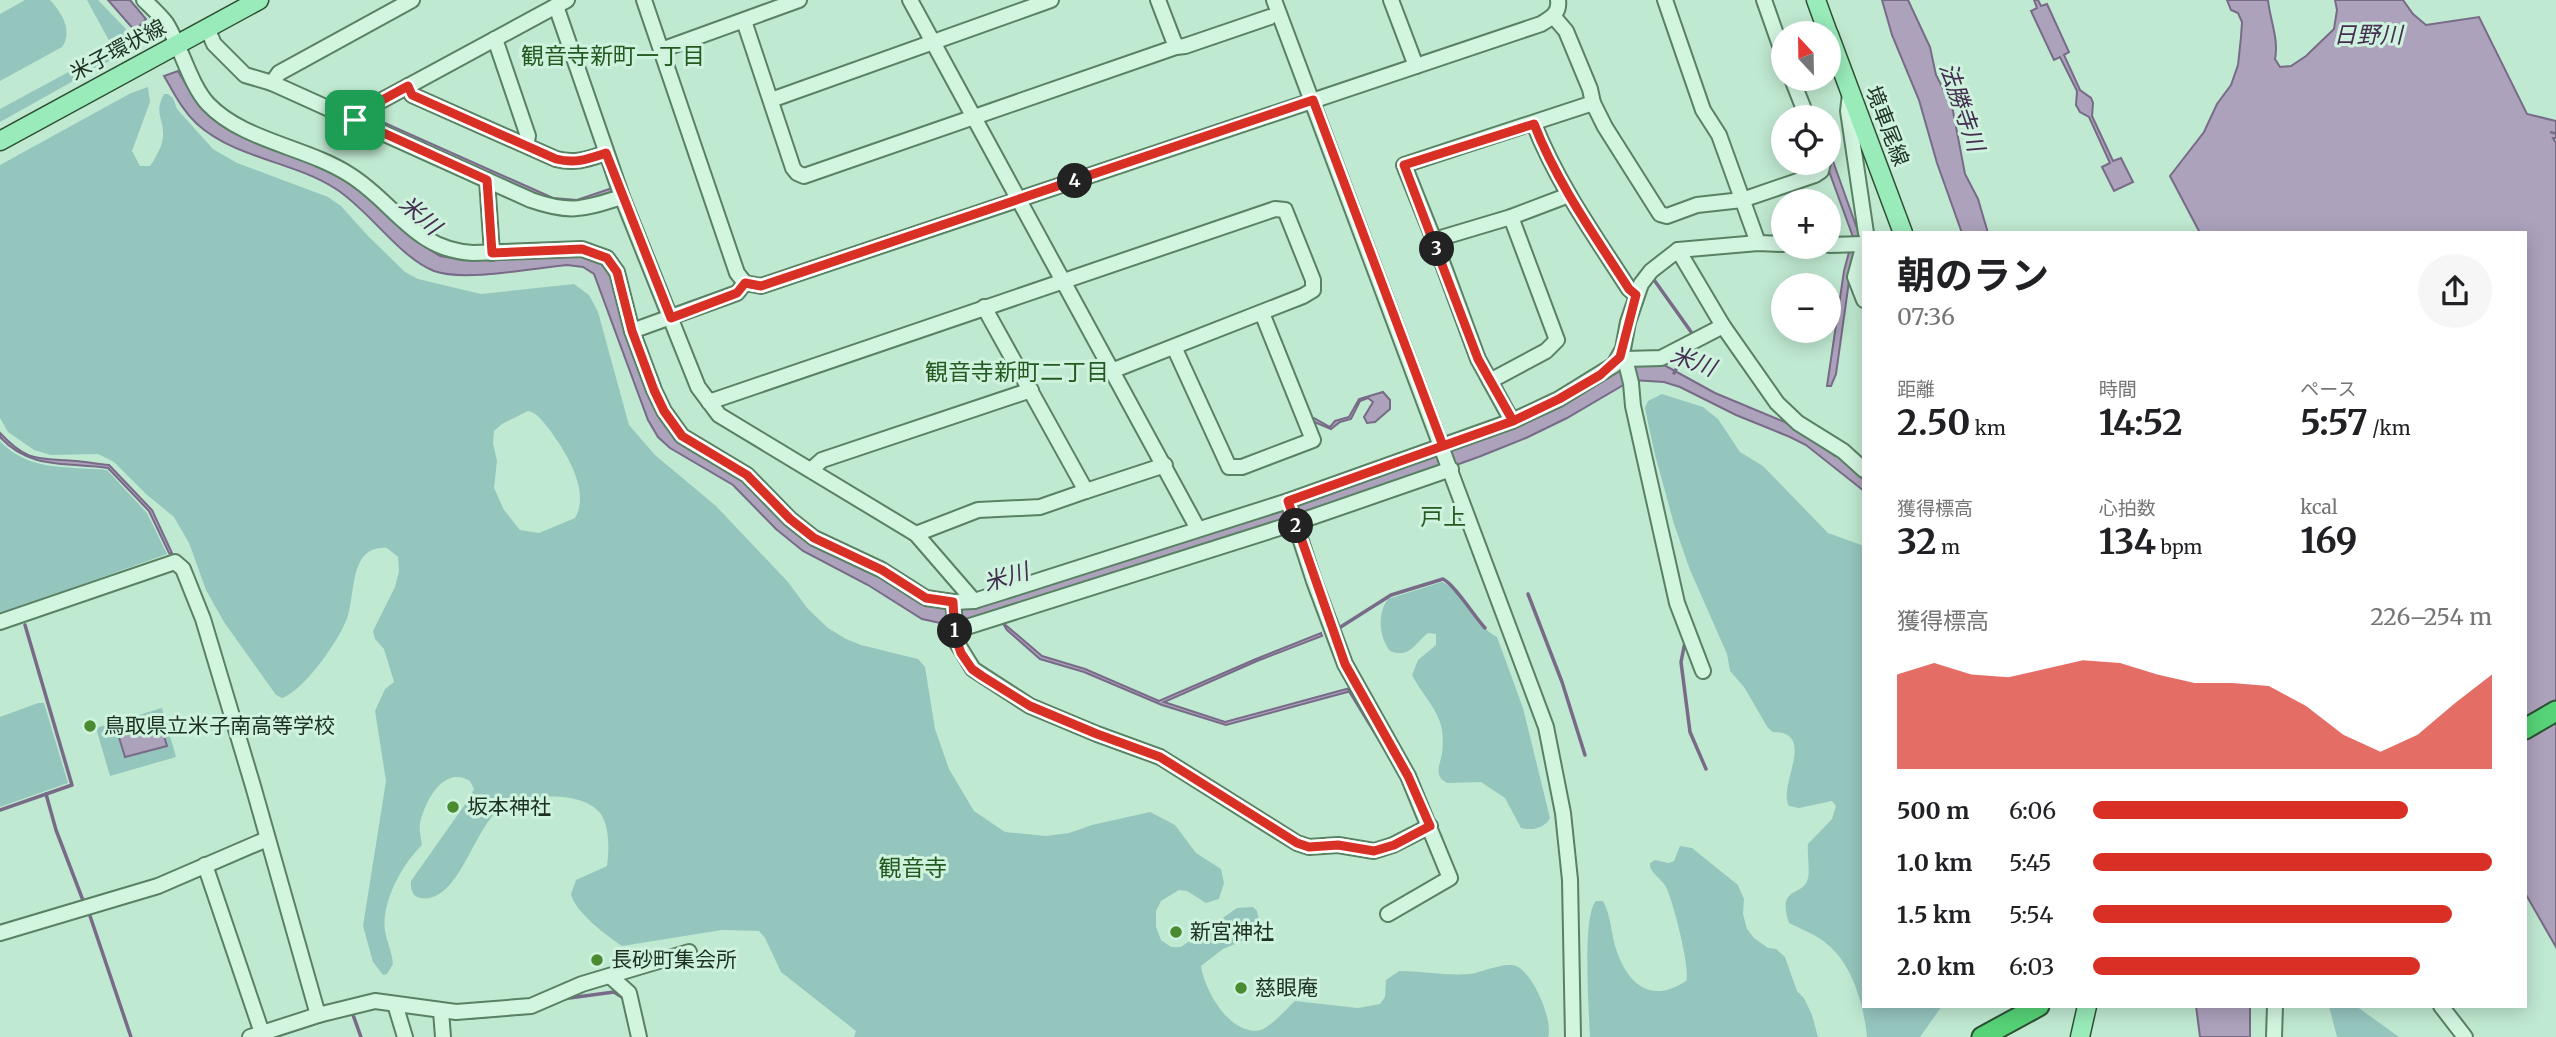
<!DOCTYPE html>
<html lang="ja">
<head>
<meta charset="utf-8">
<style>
  :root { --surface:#fff; --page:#f6f6f6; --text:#202124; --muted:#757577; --accent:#d93025 }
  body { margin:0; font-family:Merriweather,"Noto Sans JP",serif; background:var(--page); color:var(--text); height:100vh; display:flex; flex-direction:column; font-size:26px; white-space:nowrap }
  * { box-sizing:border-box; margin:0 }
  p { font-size:23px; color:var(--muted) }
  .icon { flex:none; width:38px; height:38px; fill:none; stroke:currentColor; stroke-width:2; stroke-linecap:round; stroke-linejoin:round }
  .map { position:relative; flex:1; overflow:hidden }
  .details { position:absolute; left:1862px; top:231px; width:665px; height:777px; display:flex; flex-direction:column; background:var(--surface); border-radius:0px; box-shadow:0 4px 18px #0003 }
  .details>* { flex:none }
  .needle { width:46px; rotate:338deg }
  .controls { position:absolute; left:1771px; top:21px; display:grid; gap:14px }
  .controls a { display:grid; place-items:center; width:70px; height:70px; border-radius:50%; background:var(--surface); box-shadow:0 4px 18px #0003; font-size:35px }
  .pin { position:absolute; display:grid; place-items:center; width:60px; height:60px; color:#fff; margin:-30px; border-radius:14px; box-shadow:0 4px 10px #0006 }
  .km { position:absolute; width:35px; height:35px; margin:-18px; border-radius:50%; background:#222; color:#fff; font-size:19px; line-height:35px; text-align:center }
  .round { display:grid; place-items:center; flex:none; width:74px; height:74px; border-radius:37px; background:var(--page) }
  .summary { display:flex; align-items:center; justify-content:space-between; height:119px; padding:0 35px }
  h1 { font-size:38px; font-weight:700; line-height:52px }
  .figures { display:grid; grid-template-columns:repeat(3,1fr); gap:10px; height:119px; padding:7px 35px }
  .figures div { display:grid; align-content:center }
  .figures b { font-size:35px; font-weight:700 }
  .figures small { font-size:19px; font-weight:400 }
  .figures p { font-size:19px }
  .chart { height:196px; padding:14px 35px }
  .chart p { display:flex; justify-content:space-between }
  .chart svg { width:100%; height:126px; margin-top:7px; fill:var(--accent); opacity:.7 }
  ul { padding:0 35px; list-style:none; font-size:23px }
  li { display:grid; grid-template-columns:112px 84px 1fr; align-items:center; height:52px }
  li i { height:18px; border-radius:9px; background:var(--accent) }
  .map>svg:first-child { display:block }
  .green { fill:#95c6be; fill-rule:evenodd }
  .water { fill:#ada2bc; stroke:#786b88; stroke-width:2 }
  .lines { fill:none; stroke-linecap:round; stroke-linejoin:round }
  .stream { stroke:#786b88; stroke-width:3.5 }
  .minor-casing { stroke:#598163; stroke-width:18 }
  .major-casing { stroke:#2e4f33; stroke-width:21 }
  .highway-casing { stroke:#2e4f33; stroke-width:23 }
  .minor { stroke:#d2f5e0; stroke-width:14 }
  .major { stroke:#99ebba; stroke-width:18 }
  .highway { stroke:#56d378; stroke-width:19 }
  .route-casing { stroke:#fff; stroke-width:14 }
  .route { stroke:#d93025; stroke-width:9 }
  .poi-dot { fill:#498b2e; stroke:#cef2dd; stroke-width:2.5 }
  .labels { text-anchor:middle; stroke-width:6; stroke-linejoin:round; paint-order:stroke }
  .street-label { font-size:21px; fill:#1d3121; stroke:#cef2dd }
  .poi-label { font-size:21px; fill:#1d3121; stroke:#cef2dd; text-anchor:start }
  .water-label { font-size:23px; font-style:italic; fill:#442d50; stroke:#cef2dd }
  .neighbourhood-label { font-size:23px; fill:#245a20; stroke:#cef2dd }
</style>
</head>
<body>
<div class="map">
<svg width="2556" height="1037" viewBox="0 0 2556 1037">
  <rect width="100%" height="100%" fill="#c0e9d1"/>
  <!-- green -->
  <g class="green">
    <path d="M25 0H50C62 13 73 31 62 47L0 81V14Z"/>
    <path d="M87 0H98L125 28 136 46 0 122V109L113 48Z"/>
    <path d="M148 87 150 102 132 151 140 166H150C156 157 164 144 163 133 163 117 154 113 164 94H168L173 98 177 109 213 149 237 163 328 197 341 206 368 236 405 272 418 279 481 294 574 284 589 295 598 312 629 425 655 455 716 506 788 582 808 609 828 628 846 639 861 645 918 659 925 667 935 729 949 769 974 811 1005 832 1046 836 1069 833 1092 825 1150 812 1175 825 1196 853 1221 869 1224 883 1219 899 1206 903 1187 891 1179 890 1161 901 1156 911V927L1161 940 1171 947H1181L1237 908 1253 907 1257 911 1260 926 1252 937 1223 949 1201 966C1204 989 1230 1037 1261 1030 1273 1025 1285 1010 1295 1001L1358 1008 1380 1004 1385 997 1386 980 1399 971C1423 971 1446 976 1469 974 1483 972 1498 964 1512 965 1531 966 1554 1021 1548 1037H854L856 1031 781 972 765 938 759 931 722 930 622 946C607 936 574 911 571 894L576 880 607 866C609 851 610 826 600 813 582 790 526 794 503 807 474 823 460 905 420 898 412 897 410 887 411 881L466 803 474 789 470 781C443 765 425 802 420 823 419 830 421 838 422 845 402 864 381 903 385 931 387 942 392 952 393 964L387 974 383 975 373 962 363 926 386 781 375 711 385 689 394 682 384 649 375 639 373 631 395 587 399 571 398 557 387 548C377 547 365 551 360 562 352 577 353 598 348 615 342 637 304 691 282 698L276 695 224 622 206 590 189 543 174 517 146 494 114 462 98 454 51 455 34 450 8 432 0 418V165L131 93ZM528 411C538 413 543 422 549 429 565 451 591 490 575 518L539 533 520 530 504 510 494 488 497 461 493 443 494 431 502 424Z"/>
    <path d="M1662 394 1703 407 1718 419 1740 452 1763 466 1828 533 1864 546V1006H1942L1920 1037H1867C1864 1006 1853 965 1827 944 1817 935 1801 929 1789 923 1776 884 1804 898 1808 878 1810 871 1807 853 1808 844L1832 819 1836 806 1832 801 1799 808 1789 806C1777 786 1818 732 1773 732L1768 728 1744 687 1730 671 1727 654 1690 570 1674 524 1654 451 1645 408 1648 401Z"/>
    <path d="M0 441C28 472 69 466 107 470L147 513 167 554 0 614Z"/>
    <path d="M1442 582C1458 587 1474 625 1497 637L1523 708 1550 818C1545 828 1532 831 1521 828L1505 798 1481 782 1447 783C1433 775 1440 766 1442 753 1443 747 1443 737 1442 730 1439 710 1421 693 1412 675L1418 660 1436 645V634L1428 633C1415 643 1410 659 1390 651 1379 637 1377 613 1388 599Z"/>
    <path d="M38 703H44L68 783 0 807V717Z"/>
    <path d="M162 708 176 757 110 776 96 728Z"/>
    <path d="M1680 846 1692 848 1738 885 1744 899 1743 914 1747 929 1754 938 1768 948 1776 949 1785 957 1797 991 1804 998 1812 1015 1818 1037H1590C1589 1013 1582 915 1596 901H1603C1611 915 1611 933 1616 949 1628 985 1651 1004 1686 981 1691 970 1673 902 1667 889 1663 880 1654 876 1650 867V863L1655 860 1669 863 1674 861Z"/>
    <path d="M2329 1006H2356L2399 1037H2337Z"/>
  </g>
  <!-- water -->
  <g class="water">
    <path d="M108 0H130L146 19 135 31Z"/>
    <path d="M1882 0H1908L1930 47 1936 75 1952 106 1965 174 1978 199 1988 233H1962L1937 163 1919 100 1892 35Z"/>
    <path d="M2034 0H2038L2041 6 2047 4 2069 52 2064 55 2080 90 2091 98 2093 103 2092 116 2113 161 2121 158 2133 182 2114 191 2102 167 2110 163 2089 117 2080 112 2076 105 2077 91 2060 57 2054 60 2031 11 2037 8Z"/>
    <path d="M2227 0H2268C2270 20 2279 39 2275 59L2280 67 2291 66 2306 56 2334 29 2337 10 2335 0H2403L2413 14 2426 25 2479 17 2527 114 2556 121V133L2550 132 2556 134V138H2553L2556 143V947L2525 893V233H2200L2170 176 2204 132 2217 104 2231 85 2238 65 2241 37 2242 22 2238 13 2231 10Z"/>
    <path d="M178 71 196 101 338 172 373 199 425 247 440 256 464 260 564 251 602 262 614 283 663 417 736 470 799 532 942 606 1399 469 1619 367 1657 362 1664 365 1715 393 1799 428 1835 456 1840 455 1846 461V464L1864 480V491L1806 445 1790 437 1736 415 1680 387 1664 382 1632 380 1567 418 1526 438 1481 456 1423 477 962 624H945L922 619 868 585 803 551 776 529 733 485 670 448 658 437 648 420 594 274 583 267 567 265C534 268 464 282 434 271 399 257 369 210 336 189 293 161 236 159 197 124 182 110 174 93 164 76Z"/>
    <path d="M368 113 378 120 553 198 577 200 612 188 611 192 577 204 552 201 368 119Z"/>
    <path d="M1829 150 1859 234 1850 274 1836 374 1831 386H1827L1844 271 1853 237 1826 163H1829Z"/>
    <path d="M1383 392 1390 400V409L1375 422 1367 423 1364 417 1373 402 1368 398 1360 401 1351 419 1340 422 1331 429 1312 421 1314 418 1330 427 1335 421 1349 417 1359 399Z"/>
    <path d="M0 433C28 463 38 458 76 461 87 462 98 464 109 465L152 510 173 555 169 553 149 511 108 468C67 462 30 470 0 437Z"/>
    <path d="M1002 622 1042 656 1085 669 1159 701 1256 659 1321 633 1322 636 1257 661 1164 702 1225 722 1350 688 1351 691 1226 725 1162 705 1084 672 1040 659 1007 630Z"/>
    <path d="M159 719 167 746 125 757 117 731Z"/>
    <path d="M2196 1006H2250V1037H2200Z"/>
  </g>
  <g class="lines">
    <!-- stream -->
    <g class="stream">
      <path d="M1652 277 1694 336"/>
      <path d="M1674 373 1685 352"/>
      <path d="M1528 594 1562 682 1585 755"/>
      <path d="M1339 628 1391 595 1443 579C1454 584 1474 616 1485 628"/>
      <path d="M1685 642 1681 662 1690 732 1706 769"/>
      <path d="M1349 690 1385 749"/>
      <path d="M46 794 56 830 84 903"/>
      <path d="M0 810 72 785 25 625"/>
      <path d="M88 910 131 1037"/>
      <path d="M562 999 614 992 625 999"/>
      <path d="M352 1012 361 1037"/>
      <path d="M470 1018 529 1013"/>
      <path d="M274 1037 326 1020"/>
    </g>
    <defs>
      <g id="minor">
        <path d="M144 0C151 7 160 15 166 23 181 46 190 85 208 104 243 141 307 147 350 175 395 203 414 250 473 253L582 249 607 258 617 272 632 331 654 390 664 411 682 436 747 475 790 519 814 538 882 570 926 598 953 602 974 601 1003 592 1288 501 1512 421 1559 399 1614 365 1623 349 1628 322 1641 284 1651 271 1678 250 1758 243 1783 244"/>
        <path d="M412 0 279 73 272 83 531 200C571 214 583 209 622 197"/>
        <path d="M644 0 737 273 745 283 761 286 1541 24C1551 18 1560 13 1558 0"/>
        <path d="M910 0 1198 529"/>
        <path d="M1274 0 1546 727 1563 813 1570 880 1573 1037"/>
        <path d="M1391 0 1416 66"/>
        <path d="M1665 0 1703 110 1719 135 1758 243"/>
        <path d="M1764 0 1783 54"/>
        <path d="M556 6 622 197 698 387 719 415 916 534 974 601"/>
        <path d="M1554 17 1566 31 1590 89 1593 103 1605 127 1660 214 1667 216 1697 205 1742 200 1815 175 1821 171 1823 163"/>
        <path d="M744 21 793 168 797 173 804 176 1176 47 1158 0"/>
        <path d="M207 28 214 44 245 75 272 83"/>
        <path d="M495 39 528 136 526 145"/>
        <path d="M1176 47 1185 46 1270 17"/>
        <path d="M661 50 799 0"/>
        <path d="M1792 79 1807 117"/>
        <path d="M408 86 412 95 556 159C575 164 588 159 606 153"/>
        <path d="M1850 94 1848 111 1866 233"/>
        <path d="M771 100 1051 0"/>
        <path d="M355 119 364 110 567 0"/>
        <path d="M1534 124C1557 183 1595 236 1629 289L1636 295"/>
        <path d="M487 180 492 253"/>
        <path d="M1511 217 1434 240 1404 165 1593 103"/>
        <path d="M1434 240 1478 359 1512 421"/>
        <path d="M1864 244 1855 277 1864 300"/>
        <path d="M1829 245 1864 244"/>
        <path d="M1678 250 1723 326 1777 403 1798 423 1843 451 1864 470"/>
        <path d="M632 331 737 293 745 283"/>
        <path d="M1174 347 1229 467H1242L1313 440 1262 313"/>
        <path d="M1620 357 1625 359 1631 383 1633 406 1677 603 1703 671"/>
        <path d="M1625 359 1661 358 1723 326"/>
        <path d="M1490 381 1546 351 1557 340 1511 217 1569 195"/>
        <path d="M709 402 1275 209 1285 210 1313 280V290L1303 296 1114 370"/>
        <path d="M812 469 822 460 1031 390"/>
        <path d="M1086 491 1165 465"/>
        <path d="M1288 501 1314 581 1345 664 1408 776 1450 878 1388 914"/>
        <path d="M916 534 978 510 1040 507 1086 491 984 307"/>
        <path d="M953 602 957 643 973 669 982 675 1030 706 1097 734 1160 757 1297 843 1309 847 1338 845 1374 851 1393 845 1430 826"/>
        <path d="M0 622 175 562 183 569 203 619 253 786 318 1015"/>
        <path d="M954 631 1295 523 1451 469"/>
        <path d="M205 865 262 1033"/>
        <path d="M0 933 158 886 267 839"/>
        <path d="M611 977 629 993 639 1037"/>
        <path d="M395 1004 405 1037"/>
        <path d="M2441 1006 2465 1037"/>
        <path d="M441 1011 443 1037"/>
        <path d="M250 1037 318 1015 375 1001 456 1012 531 1006 582 984 689 952"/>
        <path d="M2274 1037 2275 1006"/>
      </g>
      <g id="major">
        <path d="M1816 0 1828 33"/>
        <path d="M1829 35 1903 233"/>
        <path d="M0 141 259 0"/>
        <path d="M2080 1037 2087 1006"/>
      </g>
      <g id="highway">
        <path d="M2525 729 2556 711"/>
        <path d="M1982 1037 2039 1006"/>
      </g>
    </defs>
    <!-- minor casing -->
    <use href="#minor" class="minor-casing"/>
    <!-- major casing -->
    <use href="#major" class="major-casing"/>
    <!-- highway casing -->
    <use href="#highway" class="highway-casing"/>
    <!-- minor -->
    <use href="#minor" class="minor"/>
    <!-- major -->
    <use href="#major" class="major"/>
    <!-- highway -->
    <use href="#highway" class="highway"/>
  </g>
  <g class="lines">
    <defs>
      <path id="route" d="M355 120 487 180 492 253 582 249 607 258 617 272 632 331 654 390 664 411 682 436 747 475 790 519 814 538 882 570 926 598 953 602 955 636 961 653 972 669 982 676 1030 706 1097 734 1160 757 1297 843 1309 847 1338 845 1374 851 1394 845 1430 826 1408 776 1345 664 1288 501 1513 421 1559 399 1600 375 1620 357 1636 295 1629 289C1595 236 1557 183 1534 124L1404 165 1478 359 1513 421 1443 446 1313 100 761 286 745 283 737 293 671 318 606 153C588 159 575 164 556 159L412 95 408 86 364 110 355 120"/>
    </defs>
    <!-- route casing -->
    <use href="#route" class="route-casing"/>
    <!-- route -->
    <use href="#route" class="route"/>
  </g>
  <!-- markers -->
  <g class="poi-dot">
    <circle cx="90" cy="726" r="7"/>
    <circle cx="453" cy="807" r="7"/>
    <circle cx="1176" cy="932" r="7"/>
    <circle cx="597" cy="960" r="7"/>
    <circle cx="1241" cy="988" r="7"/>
  </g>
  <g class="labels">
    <!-- street labels -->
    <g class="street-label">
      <text transform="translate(118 50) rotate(-28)" y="7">米子環状線</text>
      <text transform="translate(1887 126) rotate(69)" y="7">境車尾線</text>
    </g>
    <!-- poi labels -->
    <g class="poi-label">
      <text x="104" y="733">鳥取県立米子南高等学校</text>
      <text x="467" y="814">坂本神社</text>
      <text x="1190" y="939">新宮神社</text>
      <text x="611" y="967">長砂町集会所</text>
      <text x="1255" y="995">慈眼庵</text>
    </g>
    <!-- water labels -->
    <g class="water-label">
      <text x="2368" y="43">日野川</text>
      <text transform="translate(1962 107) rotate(71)" y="8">法勝寺川</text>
      <text transform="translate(420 215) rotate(41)" y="8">米川</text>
      <text transform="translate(1693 361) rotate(20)" y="8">米川</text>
      <text transform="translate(1006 577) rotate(-17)" y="8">米川</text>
    </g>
    <!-- neighbourhood labels -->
    <g class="neighbourhood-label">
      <text x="613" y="64">観音寺新町一丁目</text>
      <text x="1017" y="380">観音寺新町二丁目</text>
      <text x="1443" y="525">戸上</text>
      <text x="913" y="876">観音寺</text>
    </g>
  </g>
</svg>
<div class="controls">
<a><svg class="needle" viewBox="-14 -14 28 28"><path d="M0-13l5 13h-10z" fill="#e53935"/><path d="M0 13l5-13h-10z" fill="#757577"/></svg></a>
<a><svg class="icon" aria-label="locate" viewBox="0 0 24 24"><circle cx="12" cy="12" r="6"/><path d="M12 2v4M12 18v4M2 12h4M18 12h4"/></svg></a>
<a>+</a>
<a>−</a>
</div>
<div class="pin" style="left:355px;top:120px;background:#1e9e55"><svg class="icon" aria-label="arrive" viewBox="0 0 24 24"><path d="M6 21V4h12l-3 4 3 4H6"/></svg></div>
<b class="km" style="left:955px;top:631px">1</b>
<b class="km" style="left:1296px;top:526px">2</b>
<b class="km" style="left:1437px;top:249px">3</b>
<b class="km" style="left:1075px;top:181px">4</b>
<section class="details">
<div class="summary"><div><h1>朝のラン</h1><p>07:36</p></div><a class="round"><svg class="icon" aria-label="share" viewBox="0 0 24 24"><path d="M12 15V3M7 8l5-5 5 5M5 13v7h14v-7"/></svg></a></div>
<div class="figures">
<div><p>距離</p><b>2.50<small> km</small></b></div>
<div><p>時間</p><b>14:52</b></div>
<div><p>ペース</p><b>5:57<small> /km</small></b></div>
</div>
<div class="figures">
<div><p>獲得標高</p><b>32<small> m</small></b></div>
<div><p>心拍数</p><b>134<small> bpm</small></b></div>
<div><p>kcal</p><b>169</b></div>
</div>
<div class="chart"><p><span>獲得標高</span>226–254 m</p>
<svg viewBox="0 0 160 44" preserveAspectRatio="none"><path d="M0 44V11L10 7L20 11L30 12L40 9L50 6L60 7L70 11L80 14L90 14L100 15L110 22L120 32L130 38L140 32L150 21L160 11V44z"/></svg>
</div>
<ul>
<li><b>500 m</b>6:06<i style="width:79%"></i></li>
<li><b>1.0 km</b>5:45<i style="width:100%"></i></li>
<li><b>1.5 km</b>5:54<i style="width:90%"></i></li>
<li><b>2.0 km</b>6:03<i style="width:82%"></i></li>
</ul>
</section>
</div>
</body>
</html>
